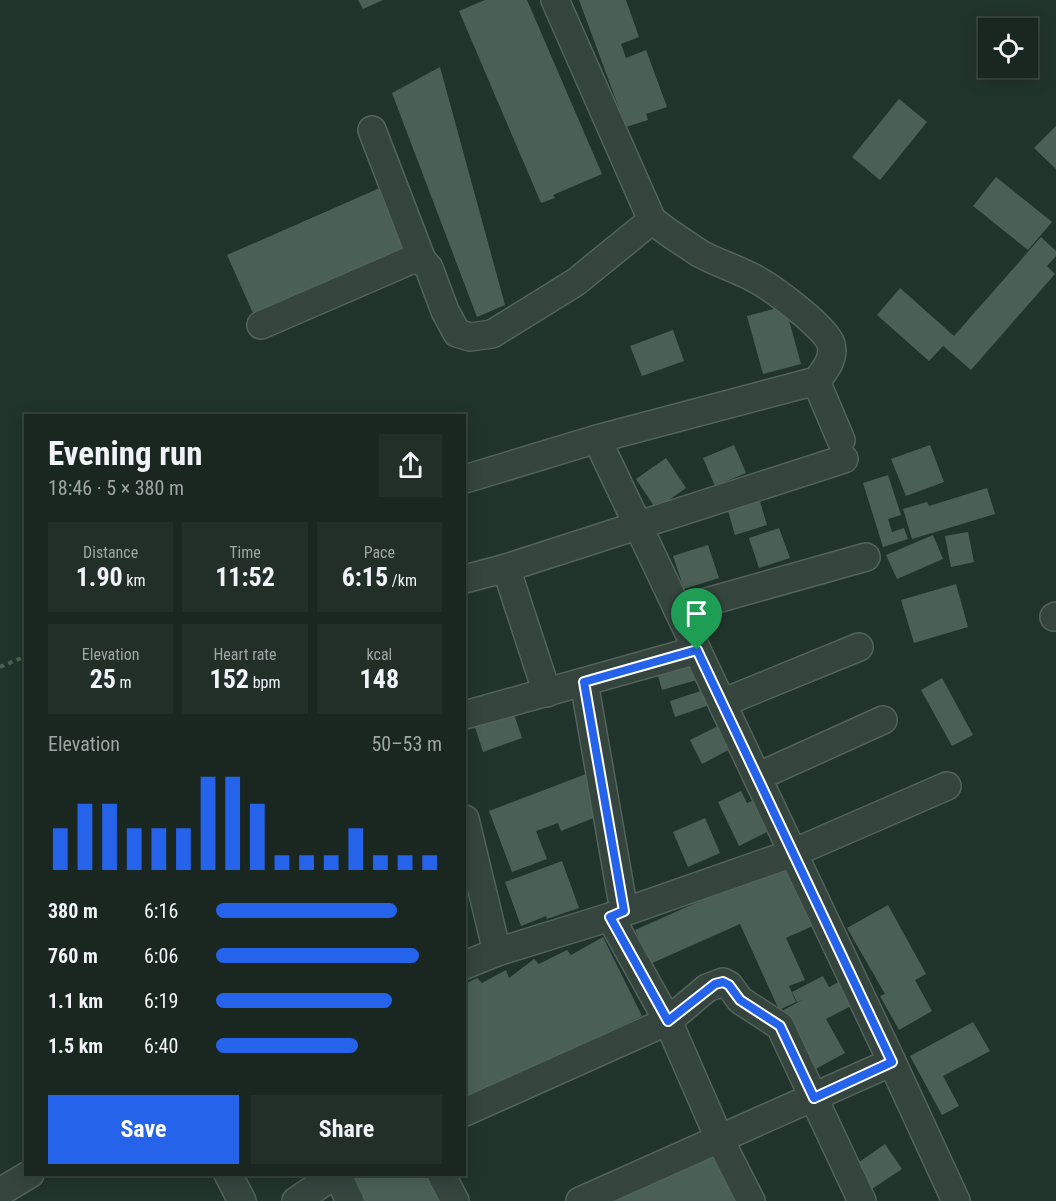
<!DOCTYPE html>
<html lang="en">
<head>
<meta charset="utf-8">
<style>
  :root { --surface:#192720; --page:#222f29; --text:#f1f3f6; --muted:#9fa5a5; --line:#37443e; --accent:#2563eb }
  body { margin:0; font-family:"Roboto Condensed",sans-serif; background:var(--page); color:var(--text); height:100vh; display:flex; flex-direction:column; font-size:22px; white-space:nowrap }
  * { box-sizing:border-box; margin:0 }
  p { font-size:20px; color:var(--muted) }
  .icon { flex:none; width:33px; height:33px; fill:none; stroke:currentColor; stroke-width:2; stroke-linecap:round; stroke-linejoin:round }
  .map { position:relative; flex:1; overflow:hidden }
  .panel { position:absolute; left:24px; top:414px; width:442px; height:762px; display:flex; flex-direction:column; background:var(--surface); border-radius:0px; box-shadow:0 3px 15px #0003,0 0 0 2px var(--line) }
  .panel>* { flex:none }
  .controls { position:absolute; left:978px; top:18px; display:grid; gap:12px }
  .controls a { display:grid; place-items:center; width:60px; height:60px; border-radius:0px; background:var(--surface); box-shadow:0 3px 15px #0003,0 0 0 2px var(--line); font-size:30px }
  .pin { position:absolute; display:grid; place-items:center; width:51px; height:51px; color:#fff; margin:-62px -26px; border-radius:50% 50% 50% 0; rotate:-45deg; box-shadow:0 0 6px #0007 }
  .pin .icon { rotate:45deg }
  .round { display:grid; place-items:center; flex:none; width:63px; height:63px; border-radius:0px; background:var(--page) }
  .overview { display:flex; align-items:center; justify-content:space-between; height:102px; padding:0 24px }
  h1 { font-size:33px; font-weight:700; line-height:45px }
  .figures { display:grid; grid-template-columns:repeat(3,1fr); gap:9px; height:102px; padding:6px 24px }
  .figures div { display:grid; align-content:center; border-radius:0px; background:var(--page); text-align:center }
  .figures b { font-size:26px; font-weight:700 }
  .figures small { font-size:16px; font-weight:400 }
  .figures p { font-size:16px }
  .chart { height:168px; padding:12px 24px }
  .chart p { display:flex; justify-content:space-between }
  .chart svg { width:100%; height:108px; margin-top:6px; stroke:var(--accent); stroke-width:6 }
  .button { display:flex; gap:12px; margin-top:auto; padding:12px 24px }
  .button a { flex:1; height:69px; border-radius:0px; background:var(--accent); color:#fff; font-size:24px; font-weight:700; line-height:69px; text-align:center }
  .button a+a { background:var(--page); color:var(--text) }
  ul { padding:0 24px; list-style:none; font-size:20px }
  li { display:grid; grid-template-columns:96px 72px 1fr; align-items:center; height:45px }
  li i { height:15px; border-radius:8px; background:var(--accent) }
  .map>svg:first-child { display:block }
  .building { fill:#4a6056 }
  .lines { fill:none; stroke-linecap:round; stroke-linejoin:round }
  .minor-casing { stroke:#52635c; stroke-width:30 }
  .path { stroke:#4e6150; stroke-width:4; stroke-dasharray:4.5 4.5; stroke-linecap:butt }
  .minor { stroke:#35453e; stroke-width:27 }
  .route-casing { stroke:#fff; stroke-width:12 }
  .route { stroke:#2563eb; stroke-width:8 }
</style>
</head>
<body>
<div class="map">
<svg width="1056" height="1201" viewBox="0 0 1056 1201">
  <rect width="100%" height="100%" fill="#21342b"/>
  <!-- building -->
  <g class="building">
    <path d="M358 0H383L363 9Z"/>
    <path d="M485 0H527L602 174 553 195 555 198 541 203 459 11Z"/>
    <path d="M579 0H626L639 37 621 44 626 58 646 50 667 107 646 114 648 120 626 127Z"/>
    <path d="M440 67 505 305 477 317 392 93Z"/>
    <path d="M899 99 927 122 880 180 852 157Z"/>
    <path d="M1056 126V169L1034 148Z"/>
    <path d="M996 177 1052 222 1028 250 973 206Z"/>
    <path d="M382 187 407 246 253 313 227 255Z"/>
    <path d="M1041 237 1056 251V256L1047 266 1055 274 971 370 943 346 929 361 877 315 900 288 954 336Z"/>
    <path d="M785 306 801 364 763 374 747 316Z"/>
    <path d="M673 330 684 361 642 376 630 346Z"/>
    <path d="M734 445 746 473 715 486 703 458Z"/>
    <path d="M930 445 944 482 906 496 891 459Z"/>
    <path d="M666 458 686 488 656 509 636 479Z"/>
    <path d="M888 475 901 515 888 519 892 532 904 528 908 539 883 547 863 483Z"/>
    <path d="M987 488 995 514 912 539 903 509 927 502 929 506Z"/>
    <path d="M758 495 767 525 735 535 726 504Z"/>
    <path d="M779 528 790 558 759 568 749 538Z"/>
    <path d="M968 532 974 562 951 567 945 536Z"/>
    <path d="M933 535 943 559 897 579 886 555Z"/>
    <path d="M708 545 719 578 684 589 673 556Z"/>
    <path d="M956 584 968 627 914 643 901 600Z"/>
    <path d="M690 659 697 680 662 690 656 669Z"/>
    <path d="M942 678 973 735 952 746 921 690Z"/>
    <path d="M710 688 715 703 675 717 670 701Z"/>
    <path d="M512 708 522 738 483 752 473 721Z"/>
    <path d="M722 724 734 747 702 764 690 740Z"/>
    <path d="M586 774 601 815 561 831 558 823 536 831 547 859 512 872 489 811Z"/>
    <path d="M741 791 747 803 752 801 767 832 739 846 718 802Z"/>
    <path d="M705 818 720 853 688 867 673 832Z"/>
    <path d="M562 861 579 908 547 919 546 916 521 926 505 882Z"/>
    <path d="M785 863 815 925 786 938 805 980 789 986 796 1002 779 1010 740 924 650 964 635 930Z"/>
    <path d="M888 905 926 974 915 980 932 1011 899 1030 880 996 885 994 847 928Z"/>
    <path d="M603 937 642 1016 465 1098V984L477 978 482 983 506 970 509 978 534 959 539 964 567 950 571 955Z"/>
    <path d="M823 976 829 987 845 979 857 1003 826 1019 845 1053 810 1072 780 1012 802 1000 797 1002 792 992Z"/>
    <path d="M973 1022 990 1051 943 1076 959 1106 942 1115 910 1056Z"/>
    <path d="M885 1144 902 1169 872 1189 855 1165Z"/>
    <path d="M708 1145 738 1201H605Z"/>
    <path d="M364 1174H435L449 1201H359L349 1182Z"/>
  </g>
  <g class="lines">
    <defs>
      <g id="minor">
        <path d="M372 130 422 260"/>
        <path d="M261 325 411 260H422L429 268 445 311 457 333 470 337 492 334 576 282 652 220"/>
        <path d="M816 381 841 440"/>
        <path d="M597 439 892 1062 956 1201"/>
        <path d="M465 479 597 439 816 381C825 371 835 358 831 344 826 328 775 290 759 281 741 270 719 264 701 254 684 243 668 233 652 220L555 0"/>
        <path d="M506 568 547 693"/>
        <path d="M465 579 506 568 844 459"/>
        <path d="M678 610 866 557"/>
        <path d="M1054 617 1056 616"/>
        <path d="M584 682 624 911"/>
        <path d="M722 703 859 647"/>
        <path d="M465 715 697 650"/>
        <path d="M757 777 883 720"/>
        <path d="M465 819 497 952"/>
        <path d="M610 917 668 1021 719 1138 751 1201"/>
        <path d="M465 965 497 952 610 917 793 853 947 786"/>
        <path d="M465 1112 668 1021 707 988 723 982 729 985 740 1000 780 1026 862 1201"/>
        <path d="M228 1174 242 1201"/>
        <path d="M337 1174 350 1201"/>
        <path d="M441 1174 455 1201"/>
        <path d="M0 1192 30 1174"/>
        <path d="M296 1201 336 1174"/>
        <path d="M580 1201 892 1062"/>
      </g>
    </defs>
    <!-- minor casing -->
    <use href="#minor" class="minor-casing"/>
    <!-- path -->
    <path class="path" d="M0 667 26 656"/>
    <!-- minor -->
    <use href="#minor" class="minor"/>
  </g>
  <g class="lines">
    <defs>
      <path id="route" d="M697 650 892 1062 814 1098 780 1026 740 1000 729 985 723 982 715 984 668 1021 610 917 624 911 584 682Z"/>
    </defs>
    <!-- route casing -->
    <use href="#route" class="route-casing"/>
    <!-- route -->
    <use href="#route" class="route"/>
  </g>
</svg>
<div class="controls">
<a><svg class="icon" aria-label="locate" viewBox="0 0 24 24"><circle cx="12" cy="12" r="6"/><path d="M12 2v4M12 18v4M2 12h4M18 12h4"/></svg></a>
</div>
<div class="pin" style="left:697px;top:650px;background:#1e9e55"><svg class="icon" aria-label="arrive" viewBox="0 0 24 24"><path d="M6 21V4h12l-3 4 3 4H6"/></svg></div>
<section class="panel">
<div class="overview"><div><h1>Evening run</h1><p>18:46 · 5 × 380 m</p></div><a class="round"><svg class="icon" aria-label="share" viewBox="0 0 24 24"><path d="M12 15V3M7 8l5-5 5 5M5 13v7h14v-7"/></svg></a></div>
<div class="figures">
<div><p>Distance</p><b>1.90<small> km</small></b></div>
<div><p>Time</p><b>11:52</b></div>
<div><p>Pace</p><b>6:15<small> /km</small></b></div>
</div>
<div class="figures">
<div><p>Elevation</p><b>25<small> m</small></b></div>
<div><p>Heart rate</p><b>152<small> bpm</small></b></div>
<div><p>kcal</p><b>148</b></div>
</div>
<div class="chart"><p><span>Elevation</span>50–53 m</p>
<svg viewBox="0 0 160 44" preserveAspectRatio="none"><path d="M5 44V27M15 44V17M25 44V17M35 44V27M45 44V27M55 44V27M65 44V6M75 44V6M85 44V17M95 44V38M105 44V38M115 44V38M125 44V27M135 44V38M145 44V38M155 44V38"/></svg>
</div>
<ul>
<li><b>380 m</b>6:16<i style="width:80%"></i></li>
<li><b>760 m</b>6:06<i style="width:90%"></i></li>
<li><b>1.1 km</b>6:19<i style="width:78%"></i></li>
<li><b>1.5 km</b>6:40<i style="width:63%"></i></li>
</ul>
<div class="button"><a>Save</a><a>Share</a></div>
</section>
</div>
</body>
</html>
